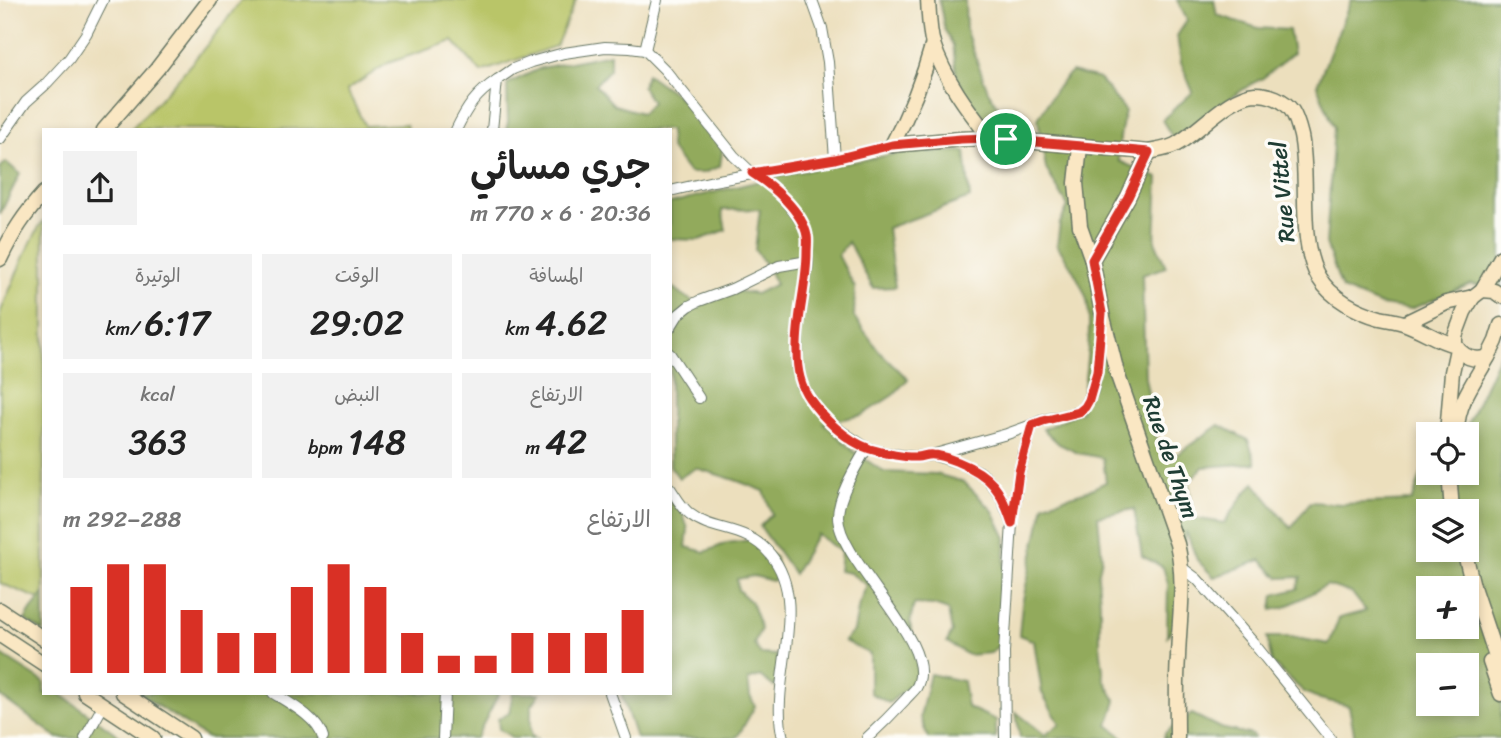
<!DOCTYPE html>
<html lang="ar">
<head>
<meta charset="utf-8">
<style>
  :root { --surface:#fff; --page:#f2f2f2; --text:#222; --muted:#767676; --accent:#d93025 }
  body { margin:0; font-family:Sriracha,"Playpen Sans Arabic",sans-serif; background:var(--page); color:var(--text); direction:rtl; height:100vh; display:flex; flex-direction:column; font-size:26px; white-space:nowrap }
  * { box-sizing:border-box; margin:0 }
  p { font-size:23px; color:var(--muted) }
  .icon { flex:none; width:38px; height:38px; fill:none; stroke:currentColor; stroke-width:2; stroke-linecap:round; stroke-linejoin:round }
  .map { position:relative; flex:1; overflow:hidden; direction:ltr }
  .side { position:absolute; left:42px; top:128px; width:630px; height:567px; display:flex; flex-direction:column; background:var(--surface); border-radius:0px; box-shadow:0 4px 10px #0003; direction:rtl }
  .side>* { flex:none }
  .buttons { position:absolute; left:1416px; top:422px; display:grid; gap:14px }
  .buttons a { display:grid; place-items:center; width:63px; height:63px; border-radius:0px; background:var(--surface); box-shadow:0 4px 10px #0003; font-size:35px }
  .pin { position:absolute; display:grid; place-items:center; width:60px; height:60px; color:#fff; margin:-30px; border:4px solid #fff; border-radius:50%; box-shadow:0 2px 7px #0007 }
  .round { display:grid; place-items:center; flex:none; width:74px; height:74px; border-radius:0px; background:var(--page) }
  .head { display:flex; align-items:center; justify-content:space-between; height:119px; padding:0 21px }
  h1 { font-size:38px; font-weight:600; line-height:52px }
  .stats { display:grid; grid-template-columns:repeat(3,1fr); gap:10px; height:119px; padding:7px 21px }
  .stats div { display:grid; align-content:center; border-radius:0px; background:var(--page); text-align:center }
  .stats b { font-size:35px; font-weight:600 }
  .stats small { font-size:19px; font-weight:400 }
  .stats p { font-size:19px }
  .chart { height:196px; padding:14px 21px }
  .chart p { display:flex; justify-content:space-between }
  .chart svg { width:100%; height:126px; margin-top:7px; stroke:var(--accent); stroke-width:6 }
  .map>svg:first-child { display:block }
  .green { fill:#b9c567; stroke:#6c814e; stroke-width:2 }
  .forest { fill:#92aa5c; stroke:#587448; stroke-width:2; fill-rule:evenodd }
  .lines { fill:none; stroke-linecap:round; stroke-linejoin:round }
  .street-casing { stroke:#677664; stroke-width:12 }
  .secondary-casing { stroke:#677664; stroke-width:17 }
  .street { stroke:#fff; stroke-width:10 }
  .secondary { stroke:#fae7c3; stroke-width:14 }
  .route-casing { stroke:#fff; stroke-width:14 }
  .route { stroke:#d93025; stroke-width:9 }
  .labels { text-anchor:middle; stroke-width:7; stroke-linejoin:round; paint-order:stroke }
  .street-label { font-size:23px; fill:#1f3d34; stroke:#fdfcf7 }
</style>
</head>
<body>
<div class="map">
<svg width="1501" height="738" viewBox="0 0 1501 738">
  <rect width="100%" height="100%" fill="#fdfcf7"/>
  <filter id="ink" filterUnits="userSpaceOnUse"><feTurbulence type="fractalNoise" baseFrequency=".0143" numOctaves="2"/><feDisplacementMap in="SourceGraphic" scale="14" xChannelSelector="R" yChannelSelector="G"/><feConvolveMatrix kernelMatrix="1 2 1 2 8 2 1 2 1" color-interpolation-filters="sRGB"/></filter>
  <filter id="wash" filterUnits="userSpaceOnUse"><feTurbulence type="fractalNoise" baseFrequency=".00686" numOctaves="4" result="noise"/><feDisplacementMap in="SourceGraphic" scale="28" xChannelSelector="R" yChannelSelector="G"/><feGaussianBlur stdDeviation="1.57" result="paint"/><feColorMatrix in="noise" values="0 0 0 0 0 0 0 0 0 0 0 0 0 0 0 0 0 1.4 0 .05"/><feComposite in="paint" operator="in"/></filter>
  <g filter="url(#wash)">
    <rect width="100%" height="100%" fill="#ecdfbd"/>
    <!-- green -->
    <g class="green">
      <path d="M241 0H576L556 46 481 72 453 41 388 63 347 90 365 126 406 124 407 129H131C170 89 209 46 241 0Z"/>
      <path d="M44 221V594L39 599 0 583V313L24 256 40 225Z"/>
    </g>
    <!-- forest -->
    <g class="forest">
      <path d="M939 0H965L966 31 988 91 1012 127 987 125 957 79 953 45 945 31Z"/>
      <path d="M1177 0H1214L1217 15 1258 28 1289 30 1293 53 1263 78 1251 84 1173 138 1162 120 1193 92 1181 63 1177 36 1187 20Z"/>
      <path d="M1351 0H1501V291L1471 284 1411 309 1381 305 1342 289 1326 244 1334 127 1317 85Z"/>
      <path d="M610 54V69L595 85 614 105 642 113 652 102 642 87 647 74 678 96 723 146 720 166 704 173H689L670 148V130H506L508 122 507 84 541 68Z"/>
      <path d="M1071 72 1099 79 1125 110 1120 137 1119 161 1158 178 1155 241 1166 267 1142 275 1145 378 1159 449 1173 457 1219 425 1248 440 1256 463 1203 467 1189 482 1193 518 1224 523 1243 496 1254 483 1291 528 1310 502 1342 504 1412 501 1424 467 1428 465V472H1466V434H1463L1501 352V738H1355L1349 706 1320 699 1304 692 1272 663 1267 637H1291L1329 644 1339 618 1366 611 1352 593 1327 585 1285 607 1272 610 1274 595 1297 589 1301 577 1279 578 1261 560 1214 577 1197 560 1186 531 1180 580 1177 624 1167 636 1168 584 1163 567 1142 556 1134 509 1098 516 1102 558 1098 576 1100 602V644L1104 679 1116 701 1108 725 1124 738H1020L1016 712 1045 735 1060 724 1042 693 1034 641 1019 635 1022 604 1044 504 1087 491 1106 482 1103 458 1078 453 1059 444 1043 429 1081 411C1084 382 1094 322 1086 297 1079 278 1068 261 1057 245L1060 223 1068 206 1046 169 1038 119 1055 90ZM1428 511H1466V550H1428ZM1428 588H1466V626H1428ZM1428 665H1466V704H1428Z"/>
      <path d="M965 151 970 198 887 228 895 287 873 288 848 242 838 255 855 288 854 317 880 352 908 379 893 395 862 415 824 423 853 451 884 472 936 474 964 482 993 511 1006 538 999 645 991 653 968 655 947 642 952 632 948 610 934 605 914 604 910 623 918 673 908 687 889 703 870 693V654L844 641 854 631 859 604 867 585 850 573 839 571 841 552 817 534 794 574 760 526 772 514 764 491 735 480 696 468 679 478 670 466V286L698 305 729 290 756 294 776 284 768 268 755 250 760 209 722 210 726 230 699 240 670 239V203L792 173 905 152Z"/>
      <path d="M6 162 20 174 0 214V168Z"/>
      <path d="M670 502 680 506 688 529 686 547 705 552 727 543 750 540 775 557 780 576 772 581 754 576 737 579 738 590 751 602 761 629 754 644 760 654 776 655 781 670 774 687 760 676 748 680 750 696 755 706 738 736 734 738H636L621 693H670Z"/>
      <path d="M44 594V632L25 620 31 610Z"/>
      <path d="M0 654 44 682V693H59L122 738H58L0 696Z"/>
      <path d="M930 674 963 681 967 707 996 720V738H928L920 717Z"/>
      <path d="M138 693H499L476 738H207Z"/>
      <path d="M513 693H540L531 707V735L536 738H513L499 729 498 719 509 713Z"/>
      <path d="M1192 714 1220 728 1253 735 1254 738H1164L1165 733Z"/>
    </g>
  </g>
  <g filter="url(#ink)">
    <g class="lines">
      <defs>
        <g id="street">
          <path d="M812 0 822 28 828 62 835 159"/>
          <path d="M645 50 657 0"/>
          <path d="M456 130C467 107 476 94 497 80"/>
          <path d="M492 130 497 80 513 69 531 62 564 53 605 47 630 48 645 50 665 70 734 156 752 173 769 184 779 193 802 222 807 235 808 264 798 329 797 362 802 386 816 407 826 419 841 431 867 448 885 453 916 457 932 455 960 463 980 472 986 477 1001 497 1012 523"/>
          <path d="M0 139 26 102 45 85 69 59 86 34 103 0"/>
          <path d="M670 191 713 181 835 159 892 145"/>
          <path d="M670 328 678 315 689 306 699 301 732 289 779 266 808 261"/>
          <path d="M670 354 699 398"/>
          <path d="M867 448C856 466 838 496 838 517 839 563 942 646 916 688 913 692 908 696 905 700 893 713 880 726 867 738"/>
          <path d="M935 454 1007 434 1032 425"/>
          <path d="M670 488C676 497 681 507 690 514 714 533 746 525 770 554 812 604 768 680 783 738"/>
          <path d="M1181 567 1197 579 1251 640 1330 738"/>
          <path d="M273 693C289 703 318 718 323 738"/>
          <path d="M610 693 626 738"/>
          <path d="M85 738 103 706"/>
          <path d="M443 738 445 693"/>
          <path d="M1005 738 1004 652 1012 523 1019 472 1032 425 1043 420 1079 412 1085 407 1093 391 1097 372 1101 324"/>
        </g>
        <g id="secondary">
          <path d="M928 0C929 14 929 30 933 44 944 78 968 110 990 138"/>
          <path d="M104 130 157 69 210 0"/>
          <path d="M892 145 961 139 990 138 1149 152C1158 150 1167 149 1175 145 1198 133 1228 96 1255 94 1269 94 1284 99 1292 111 1297 119 1299 128 1301 136 1310 178 1297 242 1319 278 1331 298 1358 312 1380 318 1389 320 1398 321 1406 324 1423 330 1437 341 1455 345"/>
          <path d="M892 145C910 112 923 79 933 43"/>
          <path d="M1080 147 1076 183 1080 226 1092 260 1102 313 1117 373 1177 544C1186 581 1179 619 1178 657 1176 684 1177 711 1177 738"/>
          <path d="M1501 257 1482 290 1473 297 1464 312 1455 336V345C1463 357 1474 362 1488 357L1496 341 1501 325"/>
          <path d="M0 259C13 232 24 215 44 193"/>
          <path d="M1092 260 1128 197 1149 152"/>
          <path d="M1482 290 1494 291 1501 296"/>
          <path d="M1405 323 1446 303 1473 297"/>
          <path d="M1457 429C1458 401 1475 381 1488 357"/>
          <path d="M1447 434 1452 372 1457 349"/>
          <path d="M1449 472 1452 511"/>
          <path d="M1464 550 1474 590 1501 671"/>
          <path d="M0 610 44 639"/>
          <path d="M0 635 44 664"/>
          <path d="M1490 662 1501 694"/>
          <path d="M85 693 153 738"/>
          <path d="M123 693 191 738"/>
        </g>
      </defs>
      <!-- street casing -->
      <use href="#street" class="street-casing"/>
      <!-- secondary casing -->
      <use href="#secondary" class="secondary-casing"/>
      <!-- street -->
      <use href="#street" class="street"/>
      <!-- secondary -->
      <use href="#secondary" class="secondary"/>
    </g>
  </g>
  <g class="lines" filter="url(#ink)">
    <defs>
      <path id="route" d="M990 138 1149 152 1128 197 1092 260 1102 313 1097 372 1089 400 1085 407 1079 412 1043 421 1032 425 1019 472 1012 523C1001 490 991 475 958 462 950 459 941 455 933 455 927 454 922 457 917 457 902 458 884 453 870 449 846 441 823 418 809 398 800 385 797 368 797 352 796 318 807 286 807 252 807 247 808 241 807 236 803 212 772 185 752 173L835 159 892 145 961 139Z"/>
    </defs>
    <!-- route casing -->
    <use href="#route" class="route-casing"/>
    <!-- route -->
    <use href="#route" class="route"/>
  </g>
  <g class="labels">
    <!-- street labels -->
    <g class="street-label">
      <text transform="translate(1282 192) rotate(-95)" y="8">Rue Vittel</text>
      <text transform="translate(1171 457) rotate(71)" y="8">Rue de Thym</text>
    </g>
  </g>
</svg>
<div class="buttons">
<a><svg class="icon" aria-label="locate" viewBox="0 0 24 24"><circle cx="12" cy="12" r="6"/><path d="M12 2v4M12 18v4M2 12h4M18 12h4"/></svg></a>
<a><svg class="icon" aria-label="layers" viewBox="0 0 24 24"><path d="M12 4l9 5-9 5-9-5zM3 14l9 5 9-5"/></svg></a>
<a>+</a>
<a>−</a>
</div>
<div class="pin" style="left:1006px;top:139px;background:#1e9e55"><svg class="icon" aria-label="arrive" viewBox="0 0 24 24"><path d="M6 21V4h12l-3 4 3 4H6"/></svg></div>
<section class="side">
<div class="head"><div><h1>جري مسائي</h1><p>20:36 · 6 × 770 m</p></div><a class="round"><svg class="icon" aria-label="share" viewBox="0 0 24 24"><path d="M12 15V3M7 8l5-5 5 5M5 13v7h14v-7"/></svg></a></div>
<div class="stats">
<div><p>المسافة</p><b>4.62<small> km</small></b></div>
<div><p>الوقت</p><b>29:02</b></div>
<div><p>الوتيرة</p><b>6:17<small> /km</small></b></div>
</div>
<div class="stats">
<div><p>الارتفاع</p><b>42<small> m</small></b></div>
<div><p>النبض</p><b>148<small> bpm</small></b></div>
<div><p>kcal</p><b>363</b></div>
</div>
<div class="chart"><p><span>الارتفاع</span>288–292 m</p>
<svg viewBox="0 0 160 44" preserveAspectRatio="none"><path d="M5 44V14M15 44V6M25 44V6M35 44V22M45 44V30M55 44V30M65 44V14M75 44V6M85 44V14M95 44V30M105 44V38M115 44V38M125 44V30M135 44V30M145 44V30M155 44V22"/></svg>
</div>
</section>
</div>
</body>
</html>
